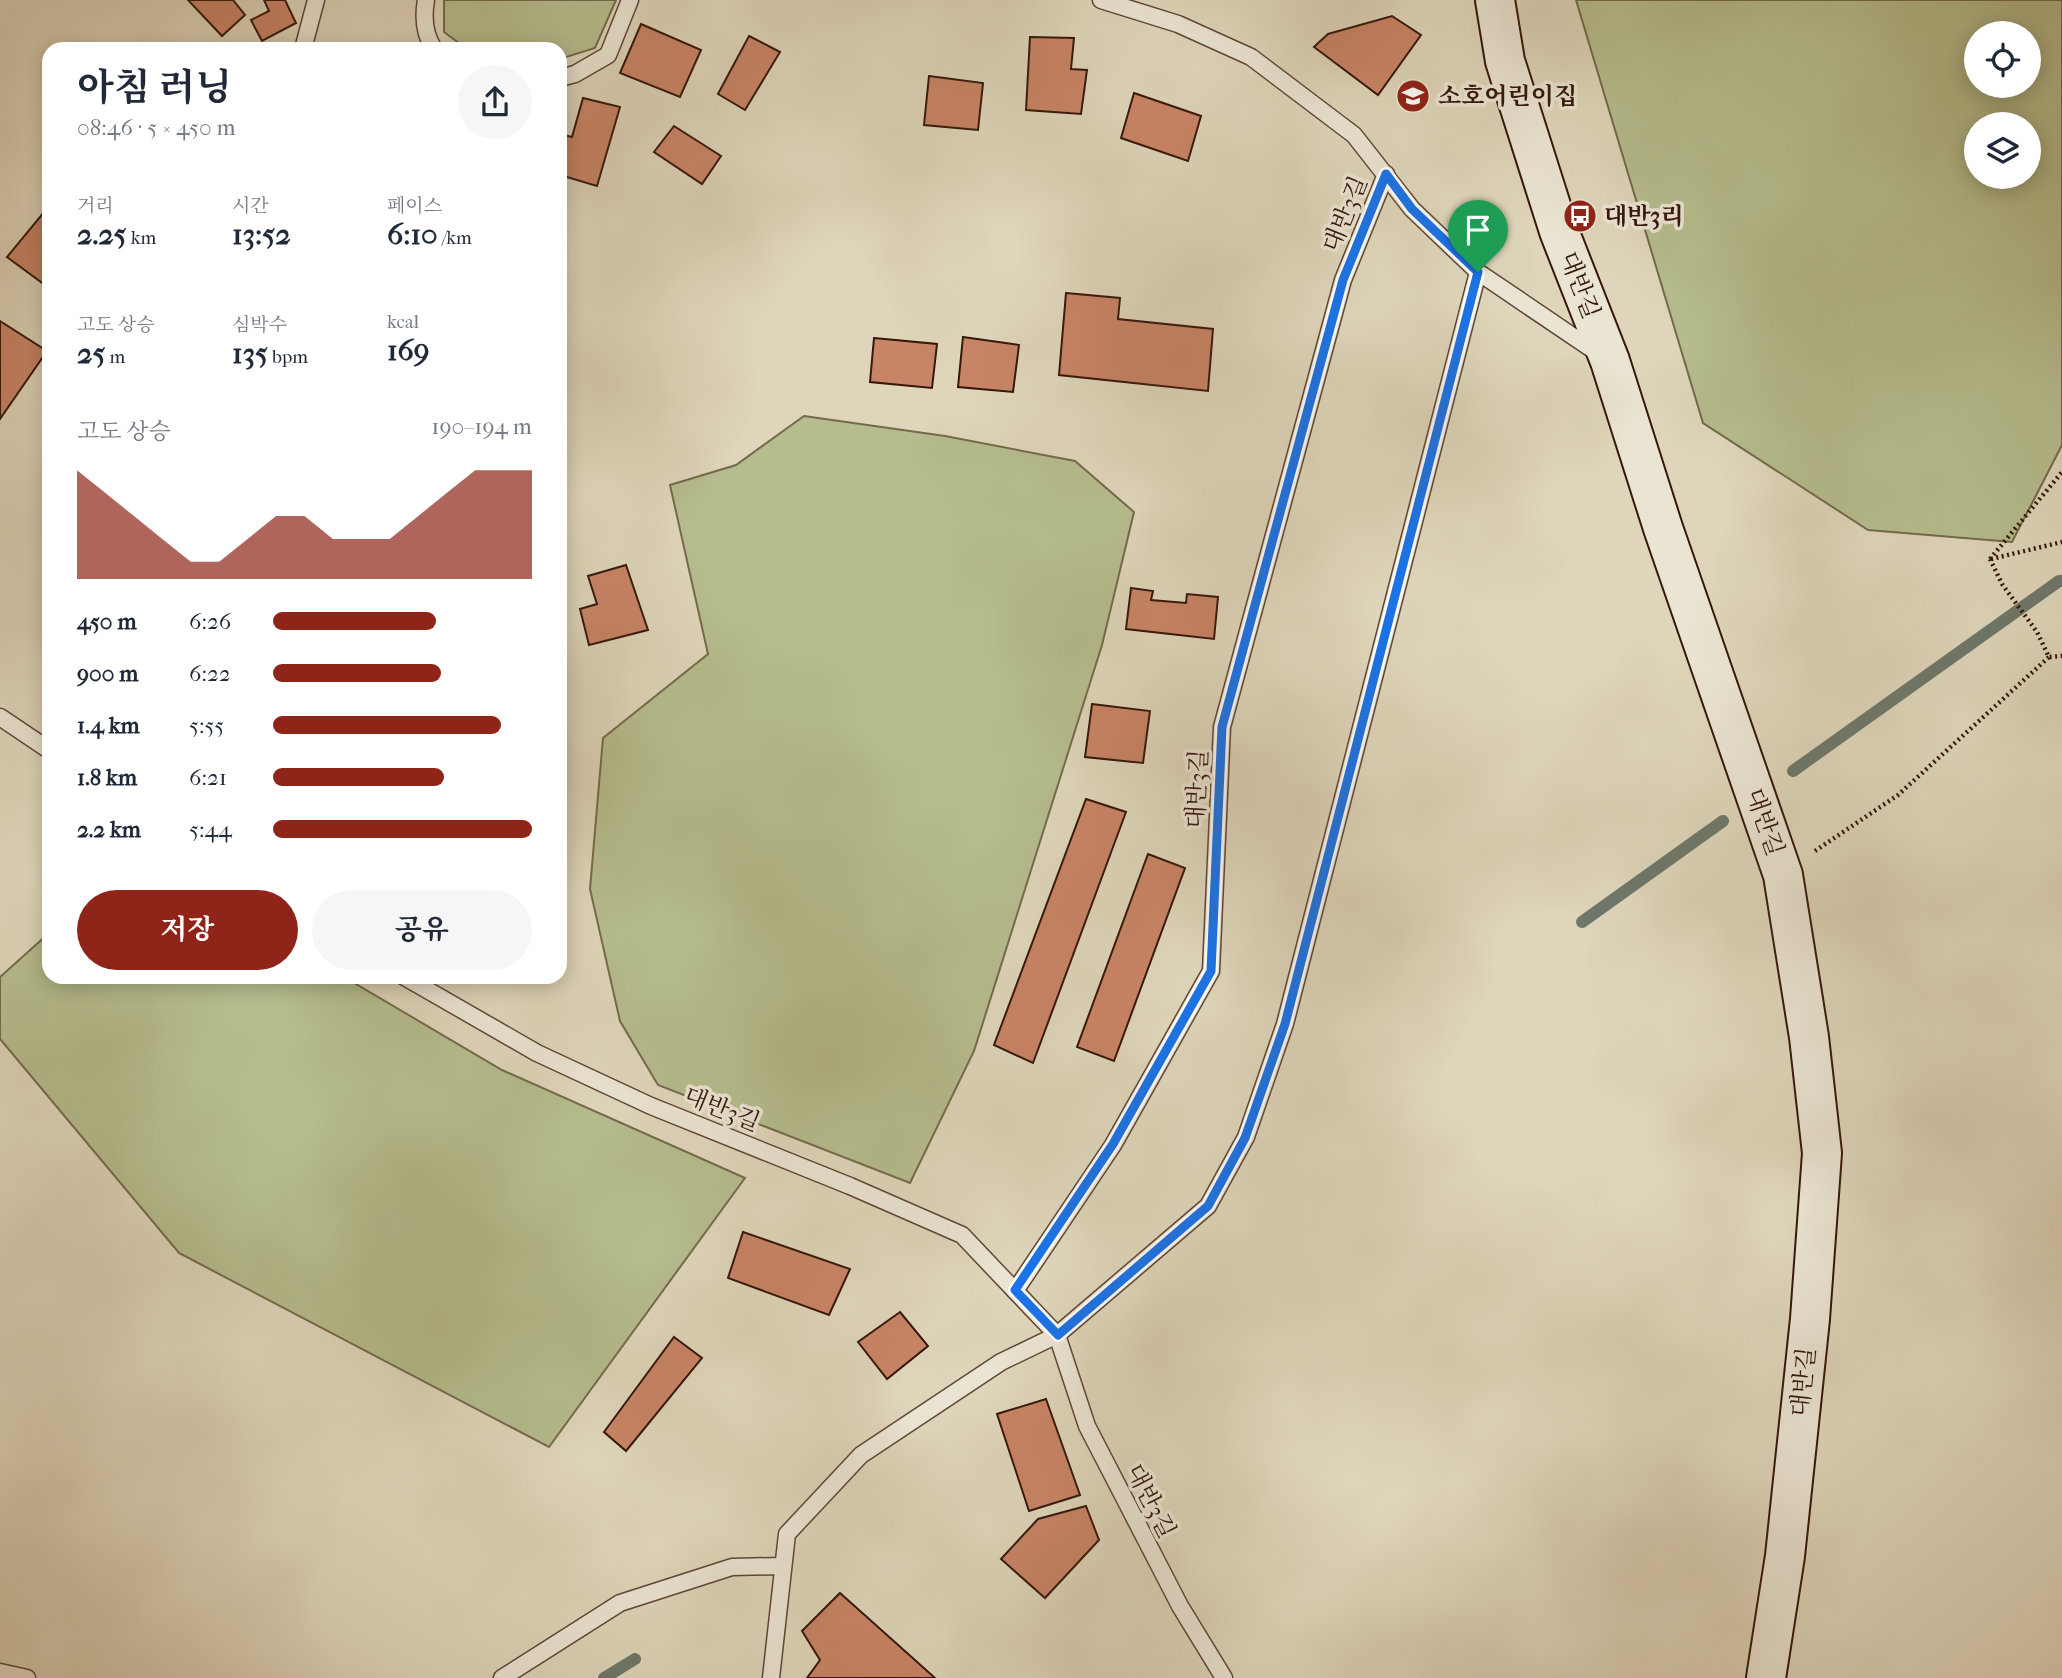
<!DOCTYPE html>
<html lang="ko">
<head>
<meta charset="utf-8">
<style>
  :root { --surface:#fff; --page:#f6f6f7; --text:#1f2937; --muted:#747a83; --accent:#8f2418 }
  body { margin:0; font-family:"IM FELL French Canon","Noto Serif KR",serif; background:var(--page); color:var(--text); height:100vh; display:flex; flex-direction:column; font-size:26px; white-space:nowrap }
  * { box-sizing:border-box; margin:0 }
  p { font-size:23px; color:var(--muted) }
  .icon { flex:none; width:38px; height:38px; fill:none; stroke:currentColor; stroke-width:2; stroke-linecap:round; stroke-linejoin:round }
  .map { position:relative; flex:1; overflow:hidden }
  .details { position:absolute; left:42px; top:42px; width:525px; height:942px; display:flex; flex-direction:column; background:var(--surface); border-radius:21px; box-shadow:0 4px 18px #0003 }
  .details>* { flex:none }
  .controls { position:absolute; left:1964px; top:21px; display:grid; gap:14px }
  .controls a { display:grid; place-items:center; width:77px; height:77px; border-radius:50%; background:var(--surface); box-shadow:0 4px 18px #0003; font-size:35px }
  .pin { position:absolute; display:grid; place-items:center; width:60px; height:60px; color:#fff; margin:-72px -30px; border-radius:50% 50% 50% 0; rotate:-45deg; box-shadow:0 0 7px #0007 }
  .pin .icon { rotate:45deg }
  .round { display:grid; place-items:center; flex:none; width:74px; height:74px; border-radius:37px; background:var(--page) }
  .head { display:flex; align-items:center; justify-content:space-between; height:119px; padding:0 35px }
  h1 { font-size:38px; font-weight:700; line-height:52px }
  .figures { display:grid; grid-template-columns:repeat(3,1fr); gap:10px; height:119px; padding:7px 35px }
  .figures div { display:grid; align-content:center }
  .figures b { font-size:30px; font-weight:700 }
  .figures small { font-size:19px; font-weight:400 }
  .figures p { font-size:19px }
  .chart { height:196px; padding:14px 35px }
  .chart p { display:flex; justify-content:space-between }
  .chart svg { width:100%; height:126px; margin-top:7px; fill:var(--accent); opacity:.7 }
  .cta { display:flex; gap:14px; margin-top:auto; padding:14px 35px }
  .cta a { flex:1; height:80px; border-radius:42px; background:var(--accent); color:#fff; font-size:28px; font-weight:700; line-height:80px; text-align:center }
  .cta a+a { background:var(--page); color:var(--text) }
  ul { padding:0 35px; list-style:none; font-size:23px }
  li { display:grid; grid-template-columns:112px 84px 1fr; align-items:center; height:52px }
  li i { height:18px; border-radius:9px; background:var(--accent) }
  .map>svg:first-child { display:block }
  .green { fill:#b5bc8d; stroke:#756a4c; stroke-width:2; fill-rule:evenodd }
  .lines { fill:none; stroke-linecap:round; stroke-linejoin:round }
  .stream { stroke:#6e786b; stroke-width:12 }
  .building { fill:#c88466; stroke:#35170b; stroke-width:2 }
  .lane-casing { stroke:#5f4637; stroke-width:19 }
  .secondary-casing { stroke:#35170b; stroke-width:42 }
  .path { stroke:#35170b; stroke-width:4.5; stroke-dasharray:2 3.5; stroke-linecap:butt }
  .lane { stroke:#eae4d2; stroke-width:16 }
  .secondary { stroke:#eae4d2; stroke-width:38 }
  .route-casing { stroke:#fff; stroke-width:14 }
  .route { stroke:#1a73e8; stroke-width:9 }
  .labels { text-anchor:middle; stroke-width:7; stroke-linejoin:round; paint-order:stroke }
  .poi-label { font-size:24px; font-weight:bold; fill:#35170b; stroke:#eae4d2; text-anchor:start }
  .street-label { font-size:24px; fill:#35170b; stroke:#eae4d2 }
</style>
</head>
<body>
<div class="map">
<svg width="2062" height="1678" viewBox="0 0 2062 1678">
  <rect width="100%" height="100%" fill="#ded5ba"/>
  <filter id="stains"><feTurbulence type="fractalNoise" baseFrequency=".00286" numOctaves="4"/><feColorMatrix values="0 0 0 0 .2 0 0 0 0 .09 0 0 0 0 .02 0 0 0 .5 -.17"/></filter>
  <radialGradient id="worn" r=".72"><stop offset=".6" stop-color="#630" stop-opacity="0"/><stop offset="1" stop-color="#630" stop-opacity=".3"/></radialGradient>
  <!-- green -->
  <g class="green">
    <path d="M444 0H616L595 48 560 59V49H467L444 32Z"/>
    <path d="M1576 0H2062V445L2012 542 1868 530 1703 423ZM2028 33V86H1976V33ZM2028 124V177H1976V124Z"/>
    <path d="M804 416 945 436 1075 461 1134 512 1102 645 974 1051 910 1183 658 1085 620 1021 590 889 603 738 708 654 670 485 736 465Z"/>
    <path d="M49 933V976L344 977 502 1070 745 1178 549 1447 179 1253 0 1039V977Z"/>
  </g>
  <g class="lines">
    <!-- stream -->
    <g class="stream">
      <path d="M1793 771 2059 581H2062"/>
      <path d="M1582 922 1723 821"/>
      <path d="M604 1678 635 1659"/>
    </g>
  </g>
  <!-- building -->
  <g class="building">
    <path d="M188 0H233L245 15 222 36Z"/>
    <path d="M264 0H285L296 23 262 41 251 20 269 11Z"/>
    <path d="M1392 16 1421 35 1378 95 1314 47 1328 34Z"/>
    <path d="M641 24 701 50 680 97 620 73Z"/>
    <path d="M749 36 780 52 745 110 718 94Z"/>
    <path d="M1030 37 1074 38 1071 69 1087 70 1081 114 1026 110Z"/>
    <path d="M929 76 983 83 978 130 924 125Z"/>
    <path d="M1134 93 1201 116 1188 161 1121 138Z"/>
    <path d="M583 98 620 107 597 186 560 175V134L572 137Z"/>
    <path d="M674 126 721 156 702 184 654 152Z"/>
    <path d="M49 206V288L7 257Z"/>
    <path d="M1066 293 1120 298 1118 319 1213 329 1208 391 1059 375Z"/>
    <path d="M0 321 47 351 0 419Z"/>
    <path d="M963 337 1019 345 1013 392 958 387Z"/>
    <path d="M874 338 937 344 932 388 870 382Z"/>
    <path d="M626 565 648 630 589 645 580 609 597 604 588 576Z"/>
    <path d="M1131 588 1153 591 1151 600 1186 603 1187 594 1218 597 1214 639 1126 629Z"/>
    <path d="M1092 704 1150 711 1143 763 1085 757Z"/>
    <path d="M1086 799 1126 812 1033 1063 994 1045Z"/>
    <path d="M1148 854 1185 868 1114 1061 1077 1047Z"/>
    <path d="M743 1232 850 1269 829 1315 728 1278Z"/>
    <path d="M900 1312 928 1346 887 1379 858 1342Z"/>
    <path d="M674 1337 702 1358 626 1451 604 1432Z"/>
    <path d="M1046 1399 1080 1495 1029 1511 997 1414Z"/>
    <path d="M1086 1506 1099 1540 1045 1598 1001 1559 1038 1519Z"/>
    <path d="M840 1593 935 1678H807L820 1660 802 1631Z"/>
  </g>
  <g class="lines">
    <defs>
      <g id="lane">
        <path d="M426 0C423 17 424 34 434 49"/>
        <path d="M1101 0 1178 24 1251 57 1354 135 1412 209 1478 272"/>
        <path d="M303 49 316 0"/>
        <path d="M560 78 575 74 608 55 630 0"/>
        <path d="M0 717 49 750"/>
        <path d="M403 976 537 1053 651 1106 850 1186 962 1235 1057 1335 1087 1426 1180 1606 1224 1678"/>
        <path d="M1015 1291 1113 1145 1211 971 1222 727 1343 280 1386 174"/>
        <path d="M0 1672 27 1678"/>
        <path d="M502 1678 620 1603 732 1567 783 1566"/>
        <path d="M771 1678 787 1534 861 1455 1001 1362 1057 1335 1208 1206 1246 1137 1285 1024 1478 272 1599 354"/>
      </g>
      <path id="secondary" d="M1495 0 1505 61 1559 231 1610 361 1663 528 1783 875 1809 1037 1822 1153 1810 1319 1785 1556 1766 1678"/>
    </defs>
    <!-- lane casing -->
    <use href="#lane" class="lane-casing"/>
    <!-- secondary casing -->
    <use href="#secondary" class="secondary-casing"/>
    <!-- path -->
    <g class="path">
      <path d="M1990 559 2002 584 2037 632 2049 657 2062 656"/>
      <path d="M1990 559 2062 472"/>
      <path d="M1991 559 2062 542"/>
      <path d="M1815 851 1898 795 2049 657"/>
    </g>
    <!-- lane -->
    <use href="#lane" class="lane"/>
    <!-- secondary -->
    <use href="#secondary" class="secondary"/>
  </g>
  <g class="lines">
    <defs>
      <path id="route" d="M1386 174 1412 209 1478 272 1285 1024 1245 1138 1208 1206 1058 1335 1015 1290 1113 1144 1211 971 1222 727 1343 280Z"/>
    </defs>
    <!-- route casing -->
    <use href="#route" class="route-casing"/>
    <!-- route -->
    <use href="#route" class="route"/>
  </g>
  <!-- icons -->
  <defs>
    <symbol id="school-disc" viewBox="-11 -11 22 22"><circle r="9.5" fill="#8f2418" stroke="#eae4d2"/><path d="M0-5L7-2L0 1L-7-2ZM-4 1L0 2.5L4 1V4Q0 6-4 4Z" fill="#fff"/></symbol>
    <symbol id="bus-disc" viewBox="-11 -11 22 22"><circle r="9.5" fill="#8f2418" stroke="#eae4d2"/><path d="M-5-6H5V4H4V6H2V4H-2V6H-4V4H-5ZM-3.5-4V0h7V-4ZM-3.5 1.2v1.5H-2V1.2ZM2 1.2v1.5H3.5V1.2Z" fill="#fff"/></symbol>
  </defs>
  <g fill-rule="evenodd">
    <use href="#school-disc" x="1394" y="77" width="38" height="38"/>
    <use href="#bus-disc" x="1561" y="197" width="38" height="38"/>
  </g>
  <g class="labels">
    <!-- poi labels -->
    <g class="poi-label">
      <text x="1438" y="104">소호어린이집</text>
      <text x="1604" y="224">대반3리</text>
    </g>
    <!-- street labels -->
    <g class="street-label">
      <text transform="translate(1345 214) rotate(-68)" y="8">대반3길</text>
      <text transform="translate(1580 285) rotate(69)" y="8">대반길</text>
      <text transform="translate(1197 789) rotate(-87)" y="8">대반3길</text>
      <text transform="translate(1765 822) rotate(71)" y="8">대반길</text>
      <text transform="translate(722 1109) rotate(22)" y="8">대반3길</text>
      <text transform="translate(1803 1382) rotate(-84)" y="8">대반길</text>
      <text transform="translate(1151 1501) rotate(63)" y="8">대반3길</text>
    </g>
  </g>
  <rect width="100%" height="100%" filter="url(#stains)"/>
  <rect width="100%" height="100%" fill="url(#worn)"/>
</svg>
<div class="controls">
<a><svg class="icon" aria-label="locate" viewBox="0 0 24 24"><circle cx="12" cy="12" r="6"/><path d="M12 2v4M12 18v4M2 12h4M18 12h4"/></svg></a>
<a><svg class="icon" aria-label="layers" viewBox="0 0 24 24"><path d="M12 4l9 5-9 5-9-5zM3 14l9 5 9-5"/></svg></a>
</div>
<div class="pin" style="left:1478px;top:272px;background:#1e9e55"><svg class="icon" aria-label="arrive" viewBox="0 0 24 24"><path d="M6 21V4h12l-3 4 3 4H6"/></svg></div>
<section class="details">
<div class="head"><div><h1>아침 러닝</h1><p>08:46 · 5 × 450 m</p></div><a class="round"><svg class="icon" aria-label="share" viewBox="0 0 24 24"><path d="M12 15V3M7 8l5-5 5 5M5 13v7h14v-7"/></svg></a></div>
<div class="figures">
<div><p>거리</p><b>2.25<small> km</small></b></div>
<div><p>시간</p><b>13:52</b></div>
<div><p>페이스</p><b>6:10<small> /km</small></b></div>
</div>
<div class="figures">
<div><p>고도 상승</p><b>25<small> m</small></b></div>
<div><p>심박수</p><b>135<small> bpm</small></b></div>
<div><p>kcal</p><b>169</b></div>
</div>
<div class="chart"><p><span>고도 상승</span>190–194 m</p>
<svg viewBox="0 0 160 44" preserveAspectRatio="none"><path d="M0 44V6L10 14L20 22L30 30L40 38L50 38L60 30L70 22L80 22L90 30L100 30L110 30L120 22L130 14L140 6L150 6L160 6V44z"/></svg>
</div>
<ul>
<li><b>450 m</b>6:26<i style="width:63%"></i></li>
<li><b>900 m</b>6:22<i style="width:65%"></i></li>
<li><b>1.4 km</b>5:55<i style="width:88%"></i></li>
<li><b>1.8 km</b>6:21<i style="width:66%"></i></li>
<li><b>2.2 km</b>5:44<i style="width:100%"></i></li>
</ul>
<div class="cta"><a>저장</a><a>공유</a></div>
</section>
</div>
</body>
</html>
